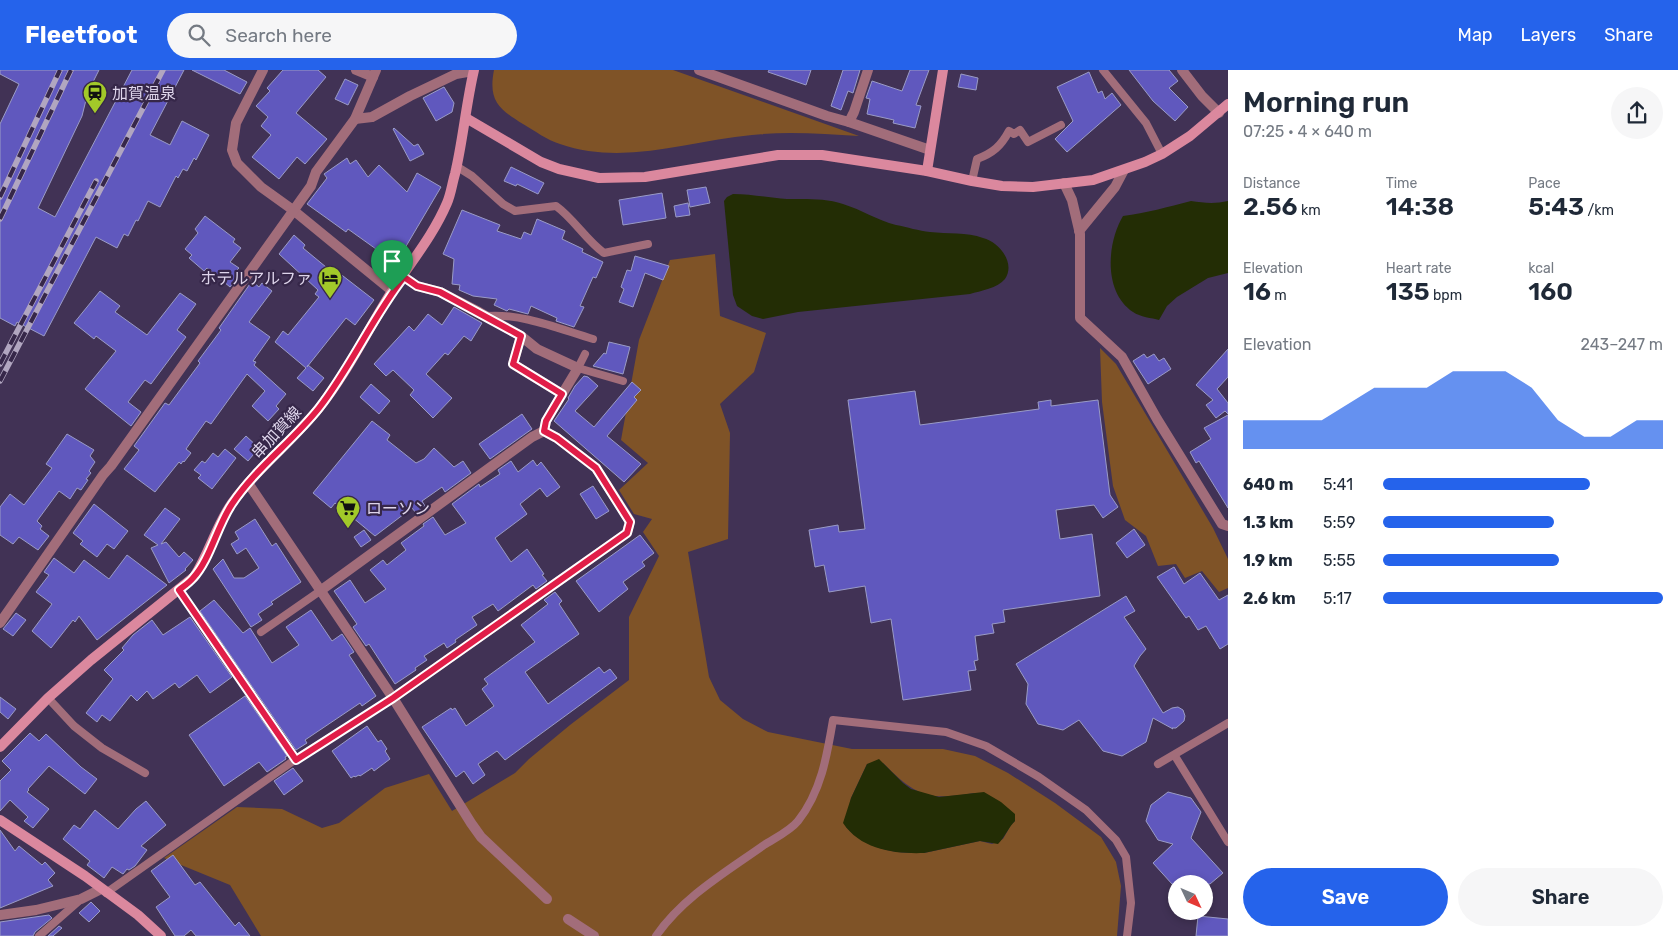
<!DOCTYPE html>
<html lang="en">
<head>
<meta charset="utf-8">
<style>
  :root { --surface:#fff; --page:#f6f6f7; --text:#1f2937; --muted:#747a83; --accent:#2563eb }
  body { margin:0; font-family:Rubik,"Noto Sans JP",sans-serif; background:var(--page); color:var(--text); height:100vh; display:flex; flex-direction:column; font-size:19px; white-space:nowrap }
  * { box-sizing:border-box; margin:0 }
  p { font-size:16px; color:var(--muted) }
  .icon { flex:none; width:28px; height:28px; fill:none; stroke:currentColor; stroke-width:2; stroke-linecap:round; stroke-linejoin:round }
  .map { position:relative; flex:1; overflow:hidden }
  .sheet { display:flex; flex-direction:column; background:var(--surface); width:450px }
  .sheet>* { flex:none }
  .needle { width:32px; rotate:134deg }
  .fabs { position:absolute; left:1168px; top:805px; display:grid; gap:10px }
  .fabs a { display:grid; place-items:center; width:45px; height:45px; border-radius:50%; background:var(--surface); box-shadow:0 2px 8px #0003; font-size:25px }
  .pin { position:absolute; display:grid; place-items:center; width:42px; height:42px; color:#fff; margin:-51px -21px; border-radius:50% 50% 50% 0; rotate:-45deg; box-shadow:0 0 5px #0007 }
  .pin .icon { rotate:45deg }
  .round { display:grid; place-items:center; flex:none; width:52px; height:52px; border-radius:26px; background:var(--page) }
  .head { display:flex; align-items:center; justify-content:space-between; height:85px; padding:0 15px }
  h1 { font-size:28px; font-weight:600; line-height:38px }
  .metrics { display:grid; grid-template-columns:repeat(3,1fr); gap:8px; height:85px; padding:5px 15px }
  .metrics div { display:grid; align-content:center }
  .metrics b { font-size:25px; font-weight:600 }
  .metrics small { font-size:14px; font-weight:400 }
  .metrics p { font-size:14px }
  .chart { height:140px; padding:10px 15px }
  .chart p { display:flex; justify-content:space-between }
  .chart svg { width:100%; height:90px; margin-top:5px; fill:var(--accent); opacity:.7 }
  .primary-button { display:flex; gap:10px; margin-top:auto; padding:10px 15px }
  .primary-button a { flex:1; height:58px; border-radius:30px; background:var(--accent); color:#fff; font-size:20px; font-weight:600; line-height:58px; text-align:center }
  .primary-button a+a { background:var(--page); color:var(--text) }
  ul { padding:0 15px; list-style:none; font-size:16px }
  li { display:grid; grid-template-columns:80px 60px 1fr; align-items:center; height:38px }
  li i { height:12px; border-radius:6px; background:var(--accent) }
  header { display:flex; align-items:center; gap:30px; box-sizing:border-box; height:70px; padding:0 25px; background:var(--accent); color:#fff }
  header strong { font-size:24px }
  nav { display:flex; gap:28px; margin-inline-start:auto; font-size:18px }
  .search { width:350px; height:45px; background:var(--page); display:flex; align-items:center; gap:12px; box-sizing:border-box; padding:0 18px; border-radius:28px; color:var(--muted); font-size:19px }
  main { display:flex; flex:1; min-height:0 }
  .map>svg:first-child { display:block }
  .green { fill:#7f5327; fill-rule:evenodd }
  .water { fill:#232d05 }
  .building { fill:#6058be; stroke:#9a9bc6 }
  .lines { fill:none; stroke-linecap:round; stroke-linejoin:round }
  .lane { stroke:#a26d7a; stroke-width:8 }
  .street { stroke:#a26d7a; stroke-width:10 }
  .secondary { stroke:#db889e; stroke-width:10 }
  .rail-casing { stroke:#b1a6c0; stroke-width:5.5 }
  .rail { stroke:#362749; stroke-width:4; stroke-dasharray:11; stroke-linecap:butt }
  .route-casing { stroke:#fff; stroke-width:10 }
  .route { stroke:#e11d48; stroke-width:6 }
  .labels { text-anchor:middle; stroke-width:4.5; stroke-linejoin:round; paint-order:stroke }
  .poi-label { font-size:16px; fill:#ded5eb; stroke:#362749; text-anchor:start }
  .street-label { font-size:16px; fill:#ded5eb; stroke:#362749 }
</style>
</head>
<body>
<header>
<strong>Fleetfoot</strong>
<div class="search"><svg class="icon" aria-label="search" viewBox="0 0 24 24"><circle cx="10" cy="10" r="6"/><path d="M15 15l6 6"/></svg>Search here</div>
<nav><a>Map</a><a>Layers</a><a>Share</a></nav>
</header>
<main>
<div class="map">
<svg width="1228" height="866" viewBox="0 0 1228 866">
  <rect width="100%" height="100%" fill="#413255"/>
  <!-- green -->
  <g class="green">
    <path d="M494 0H673L859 66C823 64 788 61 752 65 688 71 624 96 560 74 547 70 535 61 523 54 499 39 488 31 494 0Z"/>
    <path d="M715 184 720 246 766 263 754 302 720 334 730 363 728 469 688 482 709 607 720 630 743 649 768 662 852 679H943L975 686 1008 703 1055 733 1101 767 1116 792 1121 816 1117 866H261L230 815 164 788 237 737 282 739 322 758 339 753 385 718 429 704 452 741 515 703 529 689 570 655 629 610V547L659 486 643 462 652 449 634 444 619 420 648 393 621 370 639 270 670 190ZM883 693C916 726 927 731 974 723L1015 751 1011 755 1003 769 992 774 980 771 924 783C895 784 866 779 846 757L851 728 867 694Z"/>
    <path d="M1100 278 1116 294 1213 458 1228 489V518L1219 522 1202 501 1185 508 1176 494 1158 496 1146 466 1125 450 1113 416 1102 332Z"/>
  </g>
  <!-- water -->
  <g class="water">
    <path d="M733 124C752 124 769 128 787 129 806 129 825 128 843 134 862 140 877 150 896 155 907 157 919 161 930 162 947 164 967 162 983 168 999 172 1016 193 1005 209 998 218 980 221 970 224L798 242 763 249 752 246 737 236 733 225 724 131 727 127Z"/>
    <path d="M1191 131C1204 133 1215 134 1228 131V203L1208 208 1177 227 1167 236 1159 250C1152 248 1140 247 1133 242 1103 222 1107 173 1123 146 1146 143 1168 137 1191 131Z"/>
    <path d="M879 689 903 713 911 719 939 727 984 722 1001 732 1015 744V751C1008 758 1005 767 998 774L980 771 924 783C895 784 861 780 843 753L851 728 867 694Z"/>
  </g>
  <!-- building -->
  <g class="building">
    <path d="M0 0H99L88 22 82 46 38 138 55 147 132 0H184L150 65 170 75 182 51 209 65 196 90 194 88 187 101 183 99 178 108 176 106 160 137 148 131 138 151 136 150 128 166 124 164 117 178 96 167 44 266 17 252 15 256 0 248V54L19 14 0 4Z"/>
    <path d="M192 0H224L247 12 240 24Z"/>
    <path d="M283 0H318L326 7 296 43 327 69 305 94 297 87 279 109 252 87 271 65 261 56 268 47 256 36 270 21 267 18Z"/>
    <path d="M769 0H811L806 15 768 2Z"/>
    <path d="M843 0H860L853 23 848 21 841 40 831 36Z"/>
    <path d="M910 0H929L916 35 921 36 915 58 893 53 894 50 867 44 870 29 866 28 872 11 902 21Z"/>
    <path d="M1129 0H1169L1178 11 1169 18 1188 37 1175 51 1153 31Z"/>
    <path d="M1089 2 1098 23 1102 21 1105 29 1112 23 1121 35 1067 82 1055 69 1073 51 1057 17Z"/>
    <path d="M961 4 978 8 976 20 958 17Z"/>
    <path d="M345 9 358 15 348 35 335 29Z"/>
    <path d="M444 17 454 33 452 42 436 51 423 28Z"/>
    <path d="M394 58 414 76 418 74 424 84 410 91 393 59Z"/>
    <path d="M347 88 350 94 356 90 368 107 379 95 407 122 417 103 441 117 392 200 378 192 381 187 374 183 376 179 348 159 346 162 307 134 327 108 324 104Z"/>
    <path d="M511 97 544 113 538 124 517 114 516 116 504 111Z"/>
    <path d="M706 117 710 133 690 137 687 120Z"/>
    <path d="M662 123 666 148 623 155 619 130Z"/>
    <path d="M688 133 690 145 676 147 674 136Z"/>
    <path d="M462 140 500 155 497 161 521 169 524 162 531 165 537 149 565 161 562 169 583 179 582 182 603 192 596 208 593 207 580 236 584 237 574 257 556 251 557 248 531 236 528 244 509 239 507 241 494 235 497 229 473 226 459 220 460 215 452 214 454 189 443 184Z"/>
    <path d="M205 146 235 169 233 172 241 178 230 192 239 198 237 200 241 203 230 217 207 198 204 201 189 188 192 185 185 179 198 163 195 159Z"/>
    <path d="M294 165 305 175 303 178 332 202 334 199 374 230 355 255 346 248 307 297 308 295 324 308 313 321 297 308 306 298 275 272 283 261 288 265 319 227 315 224 318 220 279 184Z"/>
    <path d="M635 186 669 196 663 210 645 203 633 237 619 232 624 219 621 217 627 200 631 201Z"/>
    <path d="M252 211 259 217 262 213 272 221 249 252 270 267 253 291 256 292 254 295 286 324 276 336 279 339 268 351 252 336 265 321 247 304 211 354 206 351 186 379 191 383 184 392 183 391 181 394 179 392 155 422 124 399 139 380 134 376 165 333 169 335 200 293 198 291 221 260 219 258Z"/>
    <path d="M100 221 120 236 115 242 147 265 180 223 196 234 177 260 186 267 151 314 145 310 128 332 141 342 131 356 85 319 116 281 96 266 94 269 74 253Z"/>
    <path d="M454 237 482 253 471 271 464 266 448 285 445 283 426 304 452 328 433 348 410 325 414 320 393 300 386 306 374 294 409 256 414 261 428 244 442 255Z"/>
    <path d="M609 272 630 277 623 304 593 296 604 283 606 284Z"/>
    <path d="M1228 279V307L1217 319 1228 333V344L1225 341 1216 348 1206 335 1213 330 1196 315Z"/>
    <path d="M1144 284 1147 288 1154 284 1159 291 1164 288 1171 299 1148 314 1133 291Z"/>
    <path d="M584 306 588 307 598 316 575 341 594 357 632 312 641 320 634 327 637 330 607 366 641 394 624 412 554 351 569 329 568 328 575 316Z"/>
    <path d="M371 314 390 331 379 344 360 327Z"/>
    <path d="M915 321 920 355 1039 339 1038 332 1051 330V336L1098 330 1110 425 1118 437 1103 448 1094 435 1056 440 1060 469 1092 464 1100 526 1003 540 1005 552 992 554 994 563 975 566 978 590 974 591 976 600 968 601 971 620 903 630 891 549 871 553 865 516 829 522 824 495 815 497 809 460 838 455 839 462 865 459 848 330Z"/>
    <path d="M522 344 532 359 490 389 479 374Z"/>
    <path d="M1228 345V438L1199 391 1196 393 1190 382 1211 369 1204 358Z"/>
    <path d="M372 351 390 365 387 370 416 393 424 389 434 378 454 397 463 391 471 403 445 422 442 417 422 431 425 436 416 443 412 438 375 466 335 433 331 438 313 423Z"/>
    <path d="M67 364 94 380 90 386 95 392 89 401 91 403 86 409 88 410 81 420 77 418 70 429 59 421 37 451 42 456 40 459 49 466 38 480 19 467 13 474 0 465V437L10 424 24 435 52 398 46 394Z"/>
    <path d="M246 366 259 378 248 391 234 379Z"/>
    <path d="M225 379 236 388 212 419 198 408 201 405 194 400 202 391 205 393 213 383 218 387Z"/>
    <path d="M533 390 537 396 541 392 560 417 547 427 540 418 520 434 527 444 495 468 511 492 527 479 544 504 542 505 547 511 536 519 533 515 498 541 493 534 472 547 477 555 455 570 456 572 447 578 444 573 424 586 427 590 415 598 416 600 395 614 369 574 366 576 353 557 357 554 334 521 350 510 365 533 386 519 370 500 383 490 387 495 406 480 401 473 424 456 423 454 433 447 445 465 466 453 452 434 479 414 480 417 500 404 498 400 511 391 518 402Z"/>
    <path d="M593 416 609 441 596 449 580 424Z"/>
    <path d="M94 434 128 461 114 479 107 474 97 487 80 474 83 471 73 463Z"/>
    <path d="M165 438 180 449 161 474 166 472 179 487 184 482 193 490 185 499 186 500 169 513 151 478 158 475 144 465Z"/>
    <path d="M255 449 272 476 276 473 301 512 271 532 273 534 258 544 262 550 251 557 213 499 223 489 234 508H244L259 498 246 478 237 484 231 474 239 469 235 462Z"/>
    <path d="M1134 459 1145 475 1127 488 1116 473Z"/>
    <path d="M364 460 371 470 361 477 354 467Z"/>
    <path d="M640 465 654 483 642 492 645 496 623 512 628 519 599 542 576 511Z"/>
    <path d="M127 485 167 515 97 570 79 546 75 552 73 550 51 578 32 561 52 534 36 522 49 505 44 502 54 488 74 503 84 490 109 509Z"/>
    <path d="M1174 497 1184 514 1200 503 1219 530 1228 525V574L1220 579 1206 556 1198 560 1189 546 1186 548 1157 507Z"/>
    <path d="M555 522 562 531 559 534 579 564 525 602 548 634 599 597 604 603 610 599 617 608 505 690 497 681 478 694 485 705 473 714 464 701 456 707 422 657 451 638 452 640 455 638 466 656 494 636 482 619 488 614 484 609 535 572 521 555 548 534 544 530Z"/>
    <path d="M1126 526 1135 541 1124 547 1146 579 1140 586 1134 596 1163 643 1172 638 1178 637 1183 640 1185 646 1184 651 1176 658H1172L1173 659 1153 648 1146 672 1122 686 1103 681 1079 650 1063 660 1038 654 1026 634 1028 614 1016 594Z"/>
    <path d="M214 530 243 563 250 558 272 593 299 575 286 557 311 540 332 571 342 564 354 582 349 585 376 626 362 636 360 633 305 670 307 673 296 680 200 541Z"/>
    <path d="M16 543 26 550 13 566 3 559Z"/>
    <path d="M190 547 232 607 210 623 197 605 179 618 175 613 153 629 147 621 137 631 131 625 110 651 102 645 97 652 86 643 113 609 104 600 124 580 122 578 133 565 152 550 163 565Z"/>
    <path d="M245 626 287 686 285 687 286 689 267 702 259 692 224 716 189 665Z"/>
    <path d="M0 627 16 639 8 649 0 642Z"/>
    <path d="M367 656 378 672 381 670 387 679 385 681 390 689 374 701 372 698 360 706 359 705 355 707 354 706 351 708 332 681Z"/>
    <path d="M30 663 39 671 46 664 81 697 97 709 85 724 49 696 28 719 29 720 27 722 49 739 33 758 24 751 28 747 10 730 0 741V711L11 700 2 691Z"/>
    <path d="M293 698 303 711 284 725 274 711Z"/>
    <path d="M1168 722 1191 728 1201 742 1191 768 1223 803 1210 814H1172L1153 793 1173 774 1158 770 1146 751 1151 735Z"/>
    <path d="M146 731 166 755 141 776 147 780 135 796 129 800 127 799 123 804 112 797 104 808 87 795 90 791 63 769 74 755 80 759 95 740 118 759 136 739Z"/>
    <path d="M0 760 15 781 19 776 42 795 45 792 55 803 48 810 53 816 0 838Z"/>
    <path d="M173 785 195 815 200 812 235 856 239 852 250 866H196L191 860 184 866H175L156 837 170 827 151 801Z"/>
    <path d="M91 832 100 841 89 852 79 843Z"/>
    <path d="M49 845 52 848 35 862 33 866H0V852Z"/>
    <path d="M1198 846 1228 849V866H1196Z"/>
    <path d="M59 856 62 858 53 866H48Z"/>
  </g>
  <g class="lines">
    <!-- lane -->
    <g class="lane">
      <path d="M1103 0 1146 53 1162 84"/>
      <path d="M456 96 472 106 503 134 515 141 556 136C574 149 586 170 604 183L648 174"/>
      <path d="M972 111 977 89C993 83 1001 76 1009 61L1014 64 1020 60 1028 72 1061 55"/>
      <path d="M486 246C522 243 559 259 593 269"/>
      <path d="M585 284 578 298 623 311"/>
      <path d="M179 521 296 689 393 628"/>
      <path d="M261 562 320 521"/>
      <path d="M48 628 74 656 102 678 145 703"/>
      <path d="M1175 686 1228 772"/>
      <path d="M1158 694 1228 653"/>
      <path d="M106 823 296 689"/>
      <path d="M39 866 80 830"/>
      <path d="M656 866C683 827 726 802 764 775 775 768 790 761 798 751 821 722 827 686 833 650L946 662 986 676 1039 707 1086 740 1116 770 1126 787 1131 833 1127 866"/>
    </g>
    <!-- street -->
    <g class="street">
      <path d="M263 0 236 53 232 80 237 93 261 117 293 140 392 221"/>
      <path d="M356 0 373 7"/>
      <path d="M699 0 827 46 849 52 854 42 868 0"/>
      <path d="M1182 0 1202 26 1219 43"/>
      <path d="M355 49 372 47 410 26 456 4 473 1"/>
      <path d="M849 52 930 80"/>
      <path d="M1064 113 1072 130 1080 164V248L1122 287 1157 349 1222 454 1228 456"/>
      <path d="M1079 161 1115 117 1124 100"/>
      <path d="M404 207 417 216 440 222 479 242 521 266 537 279 578 298 546 351 544 361"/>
      <path d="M521 266 513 294 562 324"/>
      <path d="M248 413 393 628 471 753 481 767 547 829"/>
      <path d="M320 521 532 367 544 361"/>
      <path d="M0 553 103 405 111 396 311 116 316 102 355 49 376 0"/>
      <path d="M393 628 627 463 630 451 596 398 557 368 544 361"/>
      <path d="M0 845 36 840 81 829 101 819"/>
      <path d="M568 849 594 866"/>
    </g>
    <!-- secondary -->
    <g class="secondary">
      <path d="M466 48 541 92 559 99 599 108 645 107 778 85H822L927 101 972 111 1002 116 1033 117 1093 110 1145 92 1162 84 1190 66 1228 34"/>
      <path d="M927 101 943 0"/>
      <path d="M0 677 48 628 91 590 194 507C209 484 216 456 232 433 257 398 292 372 319 338 347 303 367 261 391 223 410 193 433 166 447 133 451 124 452 114 455 104 463 70 466 34 474 0"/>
      <path d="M0 750 85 806 138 845 161 866"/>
    </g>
    <defs>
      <g id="rail">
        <path d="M0 127 60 0"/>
        <path d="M0 149 71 0"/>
        <path d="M0 294 96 111"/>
        <path d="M0 311 163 0"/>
      </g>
    </defs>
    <!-- rail casing -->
    <use href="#rail" class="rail-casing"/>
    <!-- rail -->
    <use href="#rail" class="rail"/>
  </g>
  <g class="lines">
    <defs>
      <path id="route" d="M404 207 417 216 440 222 521 266 513 294 562 324 546 351 544 361 557 368 596 398 630 452 627 463 393 628 296 690 179 520C184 516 189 513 193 508 210 490 217 456 232 434 256 398 292 372 319 338 351 297 372 248 404 207Z"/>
    </defs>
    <!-- route casing -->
    <use href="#route" class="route-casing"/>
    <!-- route -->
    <use href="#route" class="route"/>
  </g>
  <!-- icons -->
  <defs>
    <symbol id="station-pin" viewBox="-11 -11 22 30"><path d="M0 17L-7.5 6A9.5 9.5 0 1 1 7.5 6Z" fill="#a2c929" stroke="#362749"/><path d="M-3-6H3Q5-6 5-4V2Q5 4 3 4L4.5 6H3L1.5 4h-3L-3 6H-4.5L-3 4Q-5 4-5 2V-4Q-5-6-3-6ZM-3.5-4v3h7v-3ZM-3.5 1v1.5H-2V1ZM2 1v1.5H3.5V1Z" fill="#111"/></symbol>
    <symbol id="hotel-pin" viewBox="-11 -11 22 30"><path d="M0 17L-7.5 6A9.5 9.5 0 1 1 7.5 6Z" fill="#a2c929" stroke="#362749"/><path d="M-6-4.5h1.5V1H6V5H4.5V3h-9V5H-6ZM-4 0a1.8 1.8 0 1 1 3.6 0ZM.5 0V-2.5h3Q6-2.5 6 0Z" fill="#111"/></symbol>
    <symbol id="supermarket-pin" viewBox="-11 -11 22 30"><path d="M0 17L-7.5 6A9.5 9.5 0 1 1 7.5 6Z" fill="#a2c929" stroke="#362749"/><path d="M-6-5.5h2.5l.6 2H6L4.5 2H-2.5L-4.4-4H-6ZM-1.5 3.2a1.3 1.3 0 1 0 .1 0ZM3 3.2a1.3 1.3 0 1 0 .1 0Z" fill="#111"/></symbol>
  </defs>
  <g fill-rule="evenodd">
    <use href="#station-pin" x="81" y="9" width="28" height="38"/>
    <use href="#hotel-pin" x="316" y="194" width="28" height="38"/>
    <use href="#supermarket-pin" x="334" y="424" width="28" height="38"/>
  </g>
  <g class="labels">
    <!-- poi labels -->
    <g class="poi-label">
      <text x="112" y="29">加賀温泉</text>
      <text x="312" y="214" text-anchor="end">ホテルアルファ</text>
      <text x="366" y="444">ローソン</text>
    </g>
    <!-- street labels -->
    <g class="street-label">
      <text transform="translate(276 362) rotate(-47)" y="6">串加賀線</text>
    </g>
  </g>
</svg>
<div class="fabs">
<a><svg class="needle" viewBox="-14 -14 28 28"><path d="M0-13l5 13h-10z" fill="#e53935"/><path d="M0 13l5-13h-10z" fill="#747a83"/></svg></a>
</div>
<div class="pin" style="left:392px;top:221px;background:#1e9e55"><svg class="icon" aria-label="arrive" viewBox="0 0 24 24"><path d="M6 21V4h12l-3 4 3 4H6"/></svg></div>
</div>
<section class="sheet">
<div class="head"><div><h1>Morning run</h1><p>07:25 · 4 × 640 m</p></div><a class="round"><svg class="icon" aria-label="share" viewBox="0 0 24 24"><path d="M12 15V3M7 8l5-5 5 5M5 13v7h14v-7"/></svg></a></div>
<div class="metrics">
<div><p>Distance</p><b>2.56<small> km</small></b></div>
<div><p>Time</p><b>14:38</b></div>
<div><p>Pace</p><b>5:43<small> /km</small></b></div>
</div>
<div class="metrics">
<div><p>Elevation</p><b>16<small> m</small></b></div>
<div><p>Heart rate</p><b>135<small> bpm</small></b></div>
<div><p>kcal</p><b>160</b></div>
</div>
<div class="chart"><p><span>Elevation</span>243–247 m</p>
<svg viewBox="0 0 160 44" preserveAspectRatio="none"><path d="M0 44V30L10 30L20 30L30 30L40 22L50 14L60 14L70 14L80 6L90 6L100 6L110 14L120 30L130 38L140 38L150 30L160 30V44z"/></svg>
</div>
<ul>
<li><b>640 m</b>5:41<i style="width:74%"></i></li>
<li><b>1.3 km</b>5:59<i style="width:61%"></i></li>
<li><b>1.9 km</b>5:55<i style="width:63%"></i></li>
<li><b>2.6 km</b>5:17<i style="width:100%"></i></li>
</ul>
<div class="primary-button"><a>Save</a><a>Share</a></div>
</section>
</main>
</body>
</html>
